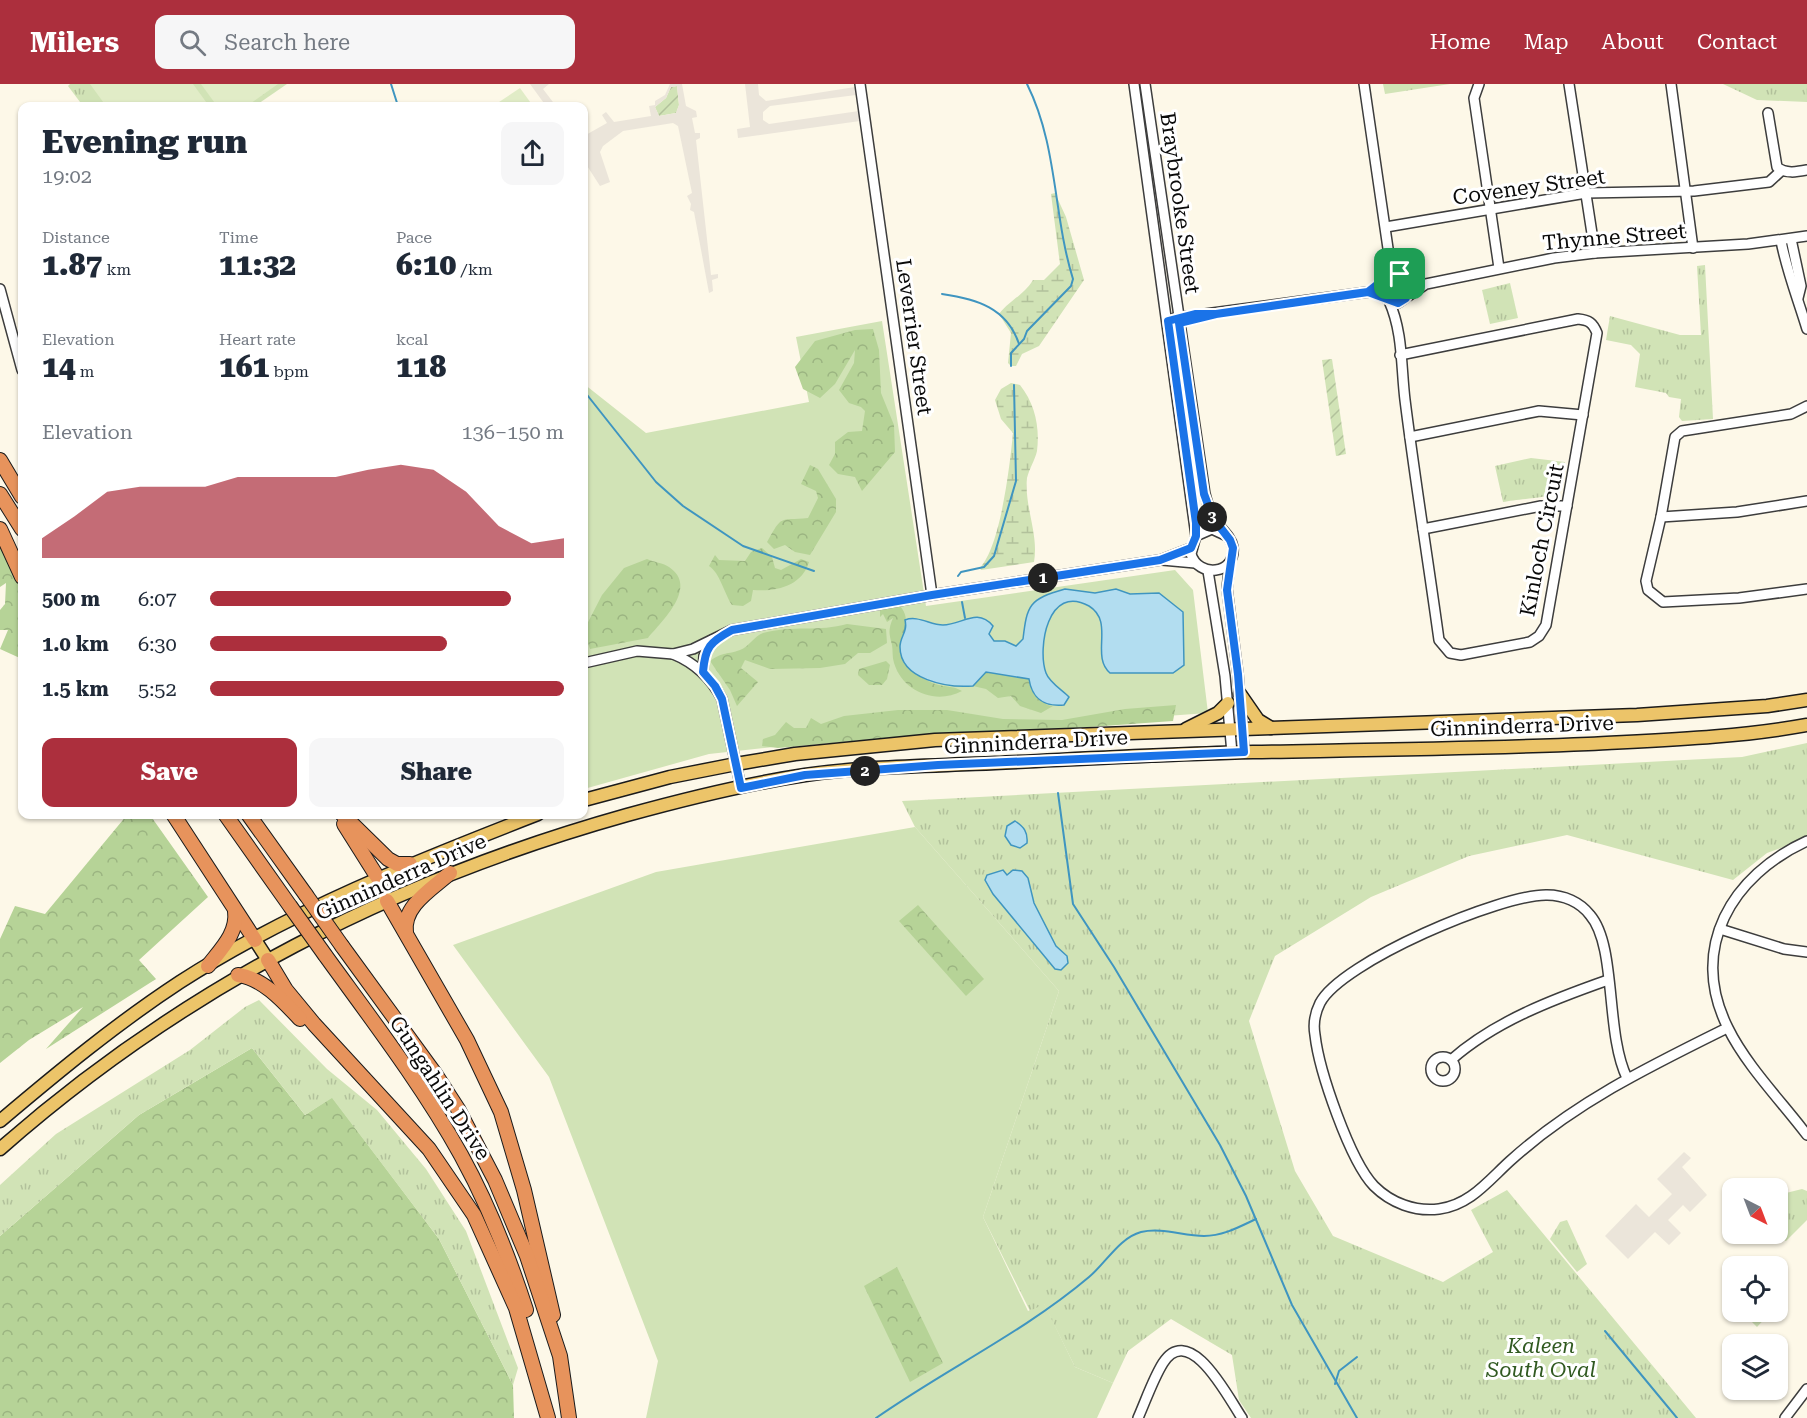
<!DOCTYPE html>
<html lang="en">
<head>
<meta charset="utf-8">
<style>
  :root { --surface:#fff; --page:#f6f6f7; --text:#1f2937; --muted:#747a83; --accent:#ac2f3d }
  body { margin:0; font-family:"Roboto Serif",serif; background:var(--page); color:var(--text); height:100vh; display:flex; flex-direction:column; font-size:22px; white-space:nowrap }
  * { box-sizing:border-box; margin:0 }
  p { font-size:20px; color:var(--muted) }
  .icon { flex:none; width:33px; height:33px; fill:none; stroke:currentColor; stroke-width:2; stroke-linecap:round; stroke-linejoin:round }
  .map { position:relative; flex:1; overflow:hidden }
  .panel { position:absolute; left:18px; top:18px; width:570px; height:717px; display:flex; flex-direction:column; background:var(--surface); border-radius:12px; box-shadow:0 2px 4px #0004 }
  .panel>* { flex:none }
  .needle { width:39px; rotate:138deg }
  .buttons { position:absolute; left:1722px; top:1094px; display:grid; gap:12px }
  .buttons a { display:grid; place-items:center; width:66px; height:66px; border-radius:12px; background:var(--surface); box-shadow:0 2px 4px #0004; font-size:30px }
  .pin { position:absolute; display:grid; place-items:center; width:51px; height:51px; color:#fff; margin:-26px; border-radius:12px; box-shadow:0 3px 9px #0006 }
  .km { position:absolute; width:30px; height:30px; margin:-15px; border-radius:50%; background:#222; color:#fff; font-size:16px; line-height:30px; text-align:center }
  .round { display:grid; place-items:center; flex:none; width:63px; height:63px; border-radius:12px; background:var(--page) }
  .overview { display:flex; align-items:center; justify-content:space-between; height:102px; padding:0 24px }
  h1 { font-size:33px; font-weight:800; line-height:45px }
  .metrics { display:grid; grid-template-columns:repeat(3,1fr); gap:9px; height:102px; padding:6px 24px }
  .metrics div { display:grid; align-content:center }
  .metrics b { font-size:30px; font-weight:800 }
  .metrics small { font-size:16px; font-weight:400 }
  .metrics p { font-size:16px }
  .chart { height:168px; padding:12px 24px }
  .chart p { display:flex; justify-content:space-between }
  .chart svg { width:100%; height:108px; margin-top:6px; fill:var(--accent); opacity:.7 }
  .primary-button { display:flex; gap:12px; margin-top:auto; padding:12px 24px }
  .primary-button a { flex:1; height:69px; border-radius:12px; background:var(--accent); color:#fff; font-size:24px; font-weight:800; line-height:69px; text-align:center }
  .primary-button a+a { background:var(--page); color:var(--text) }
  ul { padding:0 24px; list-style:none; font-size:20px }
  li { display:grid; grid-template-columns:96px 72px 1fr; align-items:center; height:45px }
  li i { height:15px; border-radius:8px; background:var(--accent) }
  header { display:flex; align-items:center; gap:36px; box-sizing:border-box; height:84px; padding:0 30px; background:var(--accent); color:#fff }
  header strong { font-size:28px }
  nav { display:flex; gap:33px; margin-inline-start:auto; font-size:21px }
  .search { width:420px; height:54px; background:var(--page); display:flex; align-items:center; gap:15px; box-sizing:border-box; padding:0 21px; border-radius:12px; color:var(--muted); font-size:22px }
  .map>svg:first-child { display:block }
  .grass { fill:#d1e3b6 }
  .forest { fill:url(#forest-crowns) }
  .wetland { fill:url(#wetland-marsh) }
  .park { fill:url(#park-tufts) }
  .garden { fill:url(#garden-furrows) }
  .pitch { fill:#e1ecc7 }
  .plaza { fill:#ebe5da; fill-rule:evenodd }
  .water { fill:#b2ddf0; stroke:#3f95c0; stroke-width:1.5 }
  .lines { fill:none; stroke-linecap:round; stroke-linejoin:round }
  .stream { stroke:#3f95c0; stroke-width:2 }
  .minor-casing { stroke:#3d3d3d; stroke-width:12 }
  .major-casing { stroke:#1b1b1b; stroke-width:15 }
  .highway-casing { stroke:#1b1b1b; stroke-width:16 }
  .minor { stroke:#fff; stroke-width:9 }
  .major { stroke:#ecc469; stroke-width:12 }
  .highway { stroke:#e7935c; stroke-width:14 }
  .highway-bridge-casing { stroke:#1b1b1b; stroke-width:16; stroke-linecap:butt }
  .highway-bridge { stroke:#e7935c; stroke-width:14 }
  .route-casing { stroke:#fff; stroke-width:12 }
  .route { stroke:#1a73e8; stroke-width:8 }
  .labels { text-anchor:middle; stroke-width:6; stroke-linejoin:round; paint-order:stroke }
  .street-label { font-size:21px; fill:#0a0a0a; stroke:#fff }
  .park-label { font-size:21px; font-style:italic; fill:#315a21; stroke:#fff }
</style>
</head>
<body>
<header>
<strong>Milers</strong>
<div class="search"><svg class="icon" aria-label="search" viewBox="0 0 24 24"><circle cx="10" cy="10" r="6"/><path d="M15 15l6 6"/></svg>Search here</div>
<nav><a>Home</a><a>Map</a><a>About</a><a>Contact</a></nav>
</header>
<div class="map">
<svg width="1807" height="1334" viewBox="0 0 1807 1334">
  <defs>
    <pattern id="forest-crowns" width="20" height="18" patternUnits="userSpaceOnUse" patternTransform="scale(1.5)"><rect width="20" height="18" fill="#b6d397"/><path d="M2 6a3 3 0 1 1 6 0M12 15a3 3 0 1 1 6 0" fill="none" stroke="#9bb481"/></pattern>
    <pattern id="wetland-marsh" width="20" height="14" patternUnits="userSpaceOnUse" patternTransform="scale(1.5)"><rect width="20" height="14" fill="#d1e3b6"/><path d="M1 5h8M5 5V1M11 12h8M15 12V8" fill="none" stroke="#b2c19b"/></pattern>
    <pattern id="park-tufts" width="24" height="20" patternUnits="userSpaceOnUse" patternTransform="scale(1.5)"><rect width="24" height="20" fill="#d1e3b6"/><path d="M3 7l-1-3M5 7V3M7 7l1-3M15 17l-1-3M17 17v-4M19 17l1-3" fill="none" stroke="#b2c19b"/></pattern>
    <pattern id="garden-furrows" width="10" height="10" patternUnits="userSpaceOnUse" patternTransform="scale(1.5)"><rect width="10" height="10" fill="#d1e3b6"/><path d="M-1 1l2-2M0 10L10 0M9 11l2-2" fill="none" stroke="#b2c19b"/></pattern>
  </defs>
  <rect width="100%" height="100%" fill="#fdf8e8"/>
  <!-- grass -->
  <g class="grass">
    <path d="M882 237 926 522 1175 486 1193 506 1208 629 848 655 709 670 584 705V300L646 349 809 318 796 253Z"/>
    <path d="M915 743 1059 907 983 1133 1028 1227 1044 1219 1075 1283 1113 1299 1097 1334H646L658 1277 549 993 453 861 656 788Z"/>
  </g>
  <!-- forest -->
  <g class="forest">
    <path d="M873 245 879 266 881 309 894 341 895 368 862 407 855 393 838 390 829 381 835 370V358L848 348 862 347 865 327 861 323 849 319 839 306 854 279 855 266 835 300 820 314 803 305 795 283 815 257 855 246Z"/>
    <path d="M810 381 818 385 836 415V428L810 471 795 468 785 461 774 465 767 458C783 430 778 437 808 434L818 414 816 407 801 400Z"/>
    <path d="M0 460 22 507V575L0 565 8 546H0V526L5 520 6 499 0 503Z"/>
    <path d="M762 464 772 473 775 484 781 486 801 475 809 478C802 502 776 508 753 506L751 517 743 522 732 521C724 509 720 489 709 482L715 471 719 476 745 477 751 468Z"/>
    <path d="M647 475C653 478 664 479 669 483 699 503 662 537 648 554L590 565 584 546 602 511 624 484Z"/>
    <path d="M900 522C913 537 901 550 900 566 910 582 919 596 939 601 947 603 954 602 962 607 936 621 903 608 894 579 892 573 893 567 892 561 889 549 888 546 893 534L887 538 883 530 880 533V526Z"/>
    <path d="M847 540 886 545 887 559 870 569H858L845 580 820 584 770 585 745 576 741 584 758 598 737 622 730 606 710 577C724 567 727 571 740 566 749 563 754 552 763 549 791 541 820 548 847 540Z"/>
    <path d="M886 577 890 581 887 595 882 601H869L858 591 859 585Z"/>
    <path d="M986 588 1029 595 1047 621 1053 622 1041 629 1020 622 1011 612 998 614 986 605 973 602Z"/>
    <path d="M1176 621 1173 637 1062 645 940 649 778 664 762 662 763 655 775 651 786 638 794 644H806L811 634 821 640 844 632 898 626H947L1003 635 1062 636 1125 625Z"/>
    <path d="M127 731H150L208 813 139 876 156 895 46 965 83 923 29 956 0 979V855L15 822 45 830Z"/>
    <path d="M918 821 984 895 966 912 899 837Z"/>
    <path d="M252 964 305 1031 332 1013 439 1155 513 1301 514 1334H0V1152L139 1031Z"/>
    <path d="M897 1183 943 1279 910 1298 864 1202Z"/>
  </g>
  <!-- wetland -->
  <g class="wetland">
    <path d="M1055 109 1066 133 1084 196 1039 262 1022 270 1016 282H1011L1008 279 1011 249 999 230C1011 215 1023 212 1033 196H1044L1060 180 1051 110Z"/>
    <path d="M1011 299 1020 301C1035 320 1040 343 1037 367 1035 376 1029 385 1027 394 1024 422 1039 450 1034 478L981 486 980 484C1001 461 1010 380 1013 349L1001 335 995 316 1001 305Z"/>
  </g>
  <!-- park -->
  <g class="park">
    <path d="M70 0H287L255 22H83L68 2Z"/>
    <path d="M1383 0H1450L1385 10Z"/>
    <path d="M1723 0H1807V18L1757 16Z"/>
    <path d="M1705 181 1713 335 1682 337 1679 333 1681 315 1669 313 1666 309 1635 303 1640 270 1631 261 1606 256 1610 232 1680 251H1701L1697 182Z"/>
    <path d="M1510 199 1518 234 1490 240 1482 206Z"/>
    <path d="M1531 374 1565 378 1560 408C1550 414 1517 415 1503 418L1495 382Z"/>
    <path d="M1807 659V754L1767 769 1733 796 1567 751 1469 772 1371 813 1275 872 1249 937 1295 1087 1333 1152 1443 1198 1493 1168 1471 1126 1507 1106 1696 1334H1251L1239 1316 1232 1271 1171 1235 1128 1267 1113 1299 1075 1283 1044 1220 1030 1227 983 1133 1059 907 915 743 902 717 1742 673Z"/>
    <path d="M259 916 327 985 377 1026 426 1085 466 1147 518 1284 513 1301 439 1155 332 1014 305 1031 252 964 139 1031 0 1152V1101L56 1050 190 966 245 923Z"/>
    <path d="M1802 1105 1807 1107V1136L1786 1157 1764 1151 1778 1149V1111Z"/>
    <path d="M1567 1136 1587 1180 1577 1188 1550 1155 1560 1138Z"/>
    <path d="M1734 1227H1770L1771 1228 1757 1243 1751 1237H1745Z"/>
  </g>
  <!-- garden -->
  <g class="garden">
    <path d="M677 2 679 21 676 29 659 32 655 23 666 14 671 3Z"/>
    <path d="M1332 275 1346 370 1336 372 1322 276Z"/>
  </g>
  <!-- pitch -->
  <g class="pitch">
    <path d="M90 0H193L209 22H106Z"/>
    <path d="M201 0H278L247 22H217Z"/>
    <path d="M520 4 533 22H493Z"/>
  </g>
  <!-- plaza -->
  <g class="plaza">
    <path d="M530 0H549L543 5 556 22H546Z"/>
    <path d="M670 0H682L686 22 696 27 697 33 692 34 695 49H700V54L696 56 711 191 718 190V194L712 196 713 207 709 209 694 128 690 126 691 120 687 112 692 109 678 42 673 39 623 47 603 62 600 68 610 98 600 102 584 77V52L607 39 602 31 606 28 614 38 651 32 649 22 655 21V17L665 11ZM677 2 679 21 676 29 659 32 655 23 666 14 671 3Z"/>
    <path d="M745 0H758L759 11 766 17 855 3 856 11 770 22 763 28V36L769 40 859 27 860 37 738 54 737 45 750 43Z"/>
    <path d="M1684 1068 1691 1074 1682 1083 1707 1111 1690 1128 1683 1121 1668 1136 1681 1149 1669 1161 1655 1148 1628 1175 1605 1152 1636 1120 1649 1133 1672 1110 1657 1095Z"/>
  </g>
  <!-- water -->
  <g class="water">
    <path d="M1065 505 1095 509 1116 505 1130 510 1159 509 1183 528 1184 581 1173 589H1110C1090 572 1115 538 1089 522 1048 499 1037 564 1046 589 1049 598 1062 606 1069 613L1064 621C1045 623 1032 615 1029 595L986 588 973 602C948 604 900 596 900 563 900 552 908 548 905 536 918 531 930 541 943 541 962 541 977 523 993 542L989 550 994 557H1005L1016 562 1023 555C1027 521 1029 515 1065 505Z"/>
    <path d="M1015 737C1024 743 1028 748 1027 759L1020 764 1011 761 1005 752 1007 742Z"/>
    <path d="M1003 786 1007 791 1013 786 1022 787 1028 794 1034 819 1056 862 1067 872 1068 879 1061 886 1055 885 993 810 985 796 987 791Z"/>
  </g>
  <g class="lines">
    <!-- stream -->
    <g class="stream">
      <path d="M391 0 398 22"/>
      <path d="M942 210C977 215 1007 224 1019 260"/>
      <path d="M1011 282V269L1024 255 1027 247 1071 202 1073 195C1053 131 1058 62 1027 0"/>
      <path d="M584 307 656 398 683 422 743 462 814 487"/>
      <path d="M958 492 961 488 984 483 994 472 1016 397 1014 301"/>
      <path d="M962 518 965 534"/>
      <path d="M1058 709 1073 820 1114 883 1220 1061 1246 1112 1292 1221 1357 1334"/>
      <path d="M1605 1247 1677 1334"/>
      <path d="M1335 1300 1339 1287 1357 1273"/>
      <path d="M876 1334C946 1285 1024 1248 1089 1193 1106 1179 1119 1154 1141 1148 1162 1143 1183 1152 1204 1152 1223 1152 1239 1143 1256 1135"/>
    </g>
    <defs>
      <g id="minor">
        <path d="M860 0 932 511"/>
        <path d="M1134 0 1196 452"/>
        <path d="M1145 0 1205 410C1207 417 1209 425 1212 432 1218 443 1231 451 1233 463 1236 491 1198 494 1191 470L1196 452 1212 445 1227 452"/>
        <path d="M1364 0 1390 178 1387 193"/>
        <path d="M1479 0 1474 14 1499 184"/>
        <path d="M1569 0 1595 169"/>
        <path d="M1671 0 1693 164"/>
        <path d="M1768 29 1777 83C1785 90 1797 88 1807 86"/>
        <path d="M1386 143 1586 109 1694 107 1769 98 1781 87"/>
        <path d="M1791 155 1801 202 1798 214"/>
        <path d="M1781 157C1787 188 1798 215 1807 245"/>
        <path d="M0 205 22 286"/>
        <path d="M1409 210 1410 200 1400 190H1391L1382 198 1381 206 1385 214 1398 219 1426 200 1554 174 1595 169 1748 160 1807 152"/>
        <path d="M1389 217C1403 248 1401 283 1405 316 1415 396 1428 476 1439 556L1450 569 1461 571 1530 558 1539 552 1546 541 1597 249C1593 239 1589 236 1578 235L1400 271"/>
        <path d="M1175 234 1368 208 1383 211"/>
        <path d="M1807 322 1791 330 1682 347 1675 353 1661 433 1646 497 1648 506 1663 518 1739 514 1807 505"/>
        <path d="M1410 353 1539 327 1583 331"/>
        <path d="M1661 433 1737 428 1807 417"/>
        <path d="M1423 445 1541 422H1567"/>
        <path d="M1162 476 1195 479"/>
        <path d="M1230 478 1227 505 1238 590 1244 668"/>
        <path d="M1208 487 1225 592 1232 669"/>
        <path d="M673 570C695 579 711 594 722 615L741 704"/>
        <path d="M584 579 637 567 673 570 693 565 732 546 932 511 1160 476 1191 464"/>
        <path d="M703 588 704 572 712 556"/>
        <path d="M1807 757C1732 791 1688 864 1728 944 1746 981 1782 1018 1807 1051"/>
        <path d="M1720 845 1784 865 1807 868"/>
        <circle cx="1443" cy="985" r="12"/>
        <path d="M1451 976C1495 937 1554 915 1608 896"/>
        <path d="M1627 994C1605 949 1617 862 1590 831 1580 818 1564 811 1547 811 1501 810 1341 878 1320 919 1315 929 1313 940 1315 951 1319 987 1350 1077 1374 1102 1391 1119 1415 1128 1439 1125 1470 1121 1488 1097 1510 1077 1574 1019 1650 982 1727 944"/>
        <path d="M1138 1334C1146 1316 1153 1295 1163 1279 1190 1237 1229 1315 1242 1334"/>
        <path d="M1785 1334 1807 1305"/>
      </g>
      <g id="major">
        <path d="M1240 610 1258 636 1271 644"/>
        <path d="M1186 645 1218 629 1228 619"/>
        <path d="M584 716 670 693 736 680 795 670 935 656 1637 631 1767 622 1807 616"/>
        <path d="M378 794 387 817"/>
        <path d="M255 856 268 876"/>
        <path d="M0 1037C58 988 116 940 180 898 290 827 417 777 538 730"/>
        <path d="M0 1065C184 903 392 797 627 731 685 715 745 700 805 691 867 682 932 682 995 679 1081 675 1167 670 1253 668 1365 666 1476 665 1588 660 1661 656 1735 654 1807 641"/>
      </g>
      <g id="highway">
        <path d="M0 376 22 413"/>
        <path d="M0 410 22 445"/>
        <path d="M0 445 22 493"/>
        <path d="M173 730 255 856"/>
        <path d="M225 730 290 822"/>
        <path d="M248 730 306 811"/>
        <path d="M342 730 388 775 397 780H410"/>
        <path d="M344 740 378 794"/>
        <path d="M387 817 467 956 501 1028 524 1106 553 1231"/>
        <path d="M406 849C402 822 432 805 450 789"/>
        <path d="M342 862 436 991 458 1025 495 1096 527 1172 560 1272 569 1334"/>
        <path d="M325 871C372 936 422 1001 461 1071 488 1120 509 1173 526 1226"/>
        <path d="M268 876 286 906 314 940 429 1065 474 1131 516 1224 548 1334"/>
        <path d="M208 882C221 865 238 849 235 827"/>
        <path d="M238 891C263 894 284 918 300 935"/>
      </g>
    </defs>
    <!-- minor casing -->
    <use href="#minor" class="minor-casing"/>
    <!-- major casing -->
    <use href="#major" class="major-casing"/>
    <!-- highway casing -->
    <use href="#highway" class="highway-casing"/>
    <!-- minor -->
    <use href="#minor" class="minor"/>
    <!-- major -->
    <use href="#major" class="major"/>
    <!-- highway -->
    <use href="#highway" class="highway"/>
    <defs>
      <g id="highway-bridge">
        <path d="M306 811 342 862"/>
        <path d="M290 822 325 871"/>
      </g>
    </defs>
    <!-- highway-bridge casing -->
    <use href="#highway-bridge" class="highway-bridge-casing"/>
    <!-- highway-bridge -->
    <use href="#highway-bridge" class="highway-bridge"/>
  </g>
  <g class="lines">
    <defs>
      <path id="route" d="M1400 190 1387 193 1368 208 1216 230H1195L1168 237 1196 439V452L1191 464 1160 476 932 511 732 546C710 558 705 563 703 588L715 602 722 615 741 704 805 691 938 681 1244 668 1238 590 1227 506 1233 464 1230 456 1213 434 1204 410 1179 239 1216 230 1353 210 1368 208 1398 219 1406 214 1410 205 1407 195 1400 190"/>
    </defs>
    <!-- route casing -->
    <use href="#route" class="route-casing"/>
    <!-- route -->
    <use href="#route" class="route"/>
  </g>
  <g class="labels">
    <!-- street labels -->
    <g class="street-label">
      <text transform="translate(1529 103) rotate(-8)" y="7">Coveney Street</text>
      <text transform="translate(1180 119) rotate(82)" y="7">Braybrooke Street</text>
      <text transform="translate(1614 153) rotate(-5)" y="7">Thynne Street</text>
      <text transform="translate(914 253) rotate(82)" y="7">Leverrier Street</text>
      <text transform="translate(1542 456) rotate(-79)" y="7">Kinloch Circuit</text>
      <text transform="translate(1522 642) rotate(-2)" y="7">Ginninderra Drive</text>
      <text transform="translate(1036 658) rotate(-3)" y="7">Ginninderra Drive</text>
      <text transform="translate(401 793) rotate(-24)" y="7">Ginninderra Drive</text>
      <text transform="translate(440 1004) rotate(57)" y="7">Gungahlin Drive</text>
    </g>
    <!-- park labels -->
    <g class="park-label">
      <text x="1541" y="1269">Kaleen<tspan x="1541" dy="24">South Oval</tspan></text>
    </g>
  </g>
</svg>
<div class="buttons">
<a><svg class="needle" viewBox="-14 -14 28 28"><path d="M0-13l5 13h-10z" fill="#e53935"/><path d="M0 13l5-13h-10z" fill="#747a83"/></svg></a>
<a><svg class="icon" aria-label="locate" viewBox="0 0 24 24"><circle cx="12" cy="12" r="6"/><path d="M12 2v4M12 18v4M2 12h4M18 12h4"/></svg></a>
<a><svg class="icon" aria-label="layers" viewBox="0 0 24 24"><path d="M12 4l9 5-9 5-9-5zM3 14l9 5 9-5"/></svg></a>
</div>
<div class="pin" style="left:1400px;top:190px;background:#1e9e55"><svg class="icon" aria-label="arrive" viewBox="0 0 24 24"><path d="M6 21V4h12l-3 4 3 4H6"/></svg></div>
<b class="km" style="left:1043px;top:494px">1</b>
<b class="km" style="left:865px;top:687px">2</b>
<b class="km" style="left:1212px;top:433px">3</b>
<section class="panel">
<div class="overview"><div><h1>Evening run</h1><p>19:02</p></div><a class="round"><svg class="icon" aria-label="share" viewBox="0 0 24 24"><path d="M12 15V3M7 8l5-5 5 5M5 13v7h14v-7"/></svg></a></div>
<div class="metrics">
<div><p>Distance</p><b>1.87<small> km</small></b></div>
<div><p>Time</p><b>11:32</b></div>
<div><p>Pace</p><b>6:10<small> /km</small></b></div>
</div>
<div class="metrics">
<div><p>Elevation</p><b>14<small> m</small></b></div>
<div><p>Heart rate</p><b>161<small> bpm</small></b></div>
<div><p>kcal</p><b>118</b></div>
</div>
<div class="chart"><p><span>Elevation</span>136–150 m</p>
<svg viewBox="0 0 160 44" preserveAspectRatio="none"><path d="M0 44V36L10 27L20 17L30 15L40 15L50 15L60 11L70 11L80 11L90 11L100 8L110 6L120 8L130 17L140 31L150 38L160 36V44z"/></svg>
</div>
<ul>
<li><b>500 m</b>6:07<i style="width:85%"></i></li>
<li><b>1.0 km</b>6:30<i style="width:67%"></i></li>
<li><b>1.5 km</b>5:52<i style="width:100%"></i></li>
</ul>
<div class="primary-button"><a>Save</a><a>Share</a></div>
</section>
</div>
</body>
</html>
